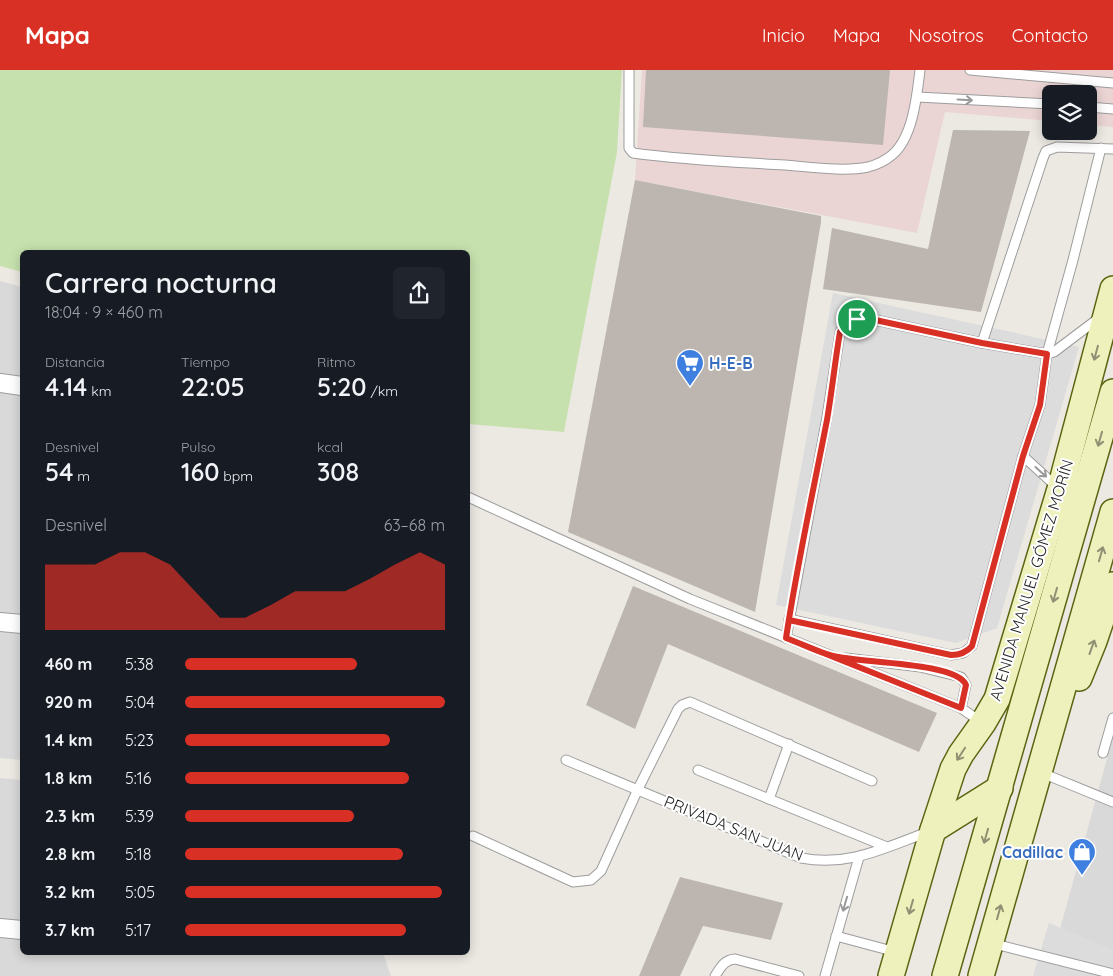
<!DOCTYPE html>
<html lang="es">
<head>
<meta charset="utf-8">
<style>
  :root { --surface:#171b24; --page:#20242c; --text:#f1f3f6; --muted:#9ea1a6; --accent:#d93025 }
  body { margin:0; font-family:Quicksand,sans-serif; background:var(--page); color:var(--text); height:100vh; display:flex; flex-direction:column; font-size:19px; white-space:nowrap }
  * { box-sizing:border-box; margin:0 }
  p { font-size:16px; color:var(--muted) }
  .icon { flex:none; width:28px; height:28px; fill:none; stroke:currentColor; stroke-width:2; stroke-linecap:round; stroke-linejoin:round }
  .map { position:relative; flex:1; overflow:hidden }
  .panel { position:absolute; left:20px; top:180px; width:450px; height:705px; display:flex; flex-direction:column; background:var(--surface); border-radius:8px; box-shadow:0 2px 12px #0003 }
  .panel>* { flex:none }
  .buttons { position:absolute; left:1042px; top:15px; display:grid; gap:10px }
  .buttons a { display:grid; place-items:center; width:55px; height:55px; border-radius:8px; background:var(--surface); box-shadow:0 2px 12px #0003; font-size:25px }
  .pin { position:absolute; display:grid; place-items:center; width:42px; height:42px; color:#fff; margin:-21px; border:2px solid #fff; border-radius:50%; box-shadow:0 1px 5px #0007 }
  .round { display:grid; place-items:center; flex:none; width:52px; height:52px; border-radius:8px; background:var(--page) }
  .head { display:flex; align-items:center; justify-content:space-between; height:85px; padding:0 25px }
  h1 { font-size:28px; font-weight:600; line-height:38px }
  .metrics { display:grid; grid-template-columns:repeat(3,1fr); gap:8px; height:85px; padding:5px 25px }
  .metrics div { display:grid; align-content:center }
  .metrics b { font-size:25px; font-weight:600 }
  .metrics small { font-size:14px; font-weight:400 }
  .metrics p { font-size:14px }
  .chart { height:140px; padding:10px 25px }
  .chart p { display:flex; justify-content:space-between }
  .chart svg { width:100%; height:90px; margin-top:5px; fill:var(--accent); opacity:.7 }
  ul { padding:0 25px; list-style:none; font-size:16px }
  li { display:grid; grid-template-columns:80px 60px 1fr; align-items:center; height:38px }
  li i { height:12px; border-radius:6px; background:var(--accent) }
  header { display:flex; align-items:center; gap:30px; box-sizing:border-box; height:70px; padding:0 25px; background:var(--accent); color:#fff }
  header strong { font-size:24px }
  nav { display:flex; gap:28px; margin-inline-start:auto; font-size:18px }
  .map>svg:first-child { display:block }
  .residential { fill:#dad9d9 }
  .commercial { fill:#ebd5d4 }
  .grass { fill:#c7e1ae }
  .parking { fill:#dcdcdc }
  .building { fill:#bcb5b0 }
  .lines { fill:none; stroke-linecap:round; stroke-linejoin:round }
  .lane-casing { stroke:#9d9d9d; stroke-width:11 }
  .street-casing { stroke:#9d9d9d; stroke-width:20 }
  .secondary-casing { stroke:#5b6511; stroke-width:28 }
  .lane { stroke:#fff; stroke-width:9 }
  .street { stroke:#fff; stroke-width:18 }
  .secondary { stroke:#eef1bc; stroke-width:25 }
  .oneway { stroke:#999 }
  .oneway2 { stroke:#909174 }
  .route-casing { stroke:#fff; stroke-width:10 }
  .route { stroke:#d93025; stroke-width:6 }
  .labels { text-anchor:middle; stroke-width:4; stroke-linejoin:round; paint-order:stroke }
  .shop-label { font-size:16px; font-weight:bold; fill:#366cbe; stroke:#fff; text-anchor:start }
  .street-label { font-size:16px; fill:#1c1c1c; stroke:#fff }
</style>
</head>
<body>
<header>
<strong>Mapa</strong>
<nav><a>Inicio</a><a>Mapa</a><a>Nosotros</a><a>Contacto</a></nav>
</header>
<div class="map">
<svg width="1113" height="906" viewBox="0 0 1113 906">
  <rect width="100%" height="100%" fill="#ece9e3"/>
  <!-- residential -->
  <g class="residential">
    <path d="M0 211 22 217V690L0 688Z"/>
    <path d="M1113 667V906H1047Z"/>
    <path d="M0 708 22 710V882L383 883 391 906H0Z"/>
  </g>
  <!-- commercial -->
  <path class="commercial" d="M642 0H1113V57L1089 55V24H1051V51L945 42 917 163 635 110Z"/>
  <!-- grass -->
  <path class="grass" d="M0 0H622L617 82 564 362 468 354V182H22V202L0 196Z"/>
  <!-- parking -->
  <g class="parking">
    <path d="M833 223 1079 277 997 558 956 573 776 535Z"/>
    <path d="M1049 853 1113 880V906H1033Z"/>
  </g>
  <!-- building -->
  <g class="building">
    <path d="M646 0H890L883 75 643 57Z"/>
    <path d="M953 60 1030 61 981 242 823 219 832 158 928 179Z"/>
    <path d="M635 110 821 146V152L755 542 568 462Z"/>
    <path d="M633 516 937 643 919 682 668 574 635 659 586 635Z"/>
    <path d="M680 807 783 833 771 870 703 856 680 906H639Z"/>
  </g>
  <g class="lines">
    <defs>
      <g id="lane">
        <path d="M629 0V78L633 83C683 90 734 92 785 95 810 97 844 102 868 97 876 95 886 90 892 85 913 68 917 25 920 0"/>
        <path d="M970 0 1113 13"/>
        <path d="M917 27 1051 34"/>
        <path d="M1089 37 1113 39"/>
        <path d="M982 273 1043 88 1046 81 1057 77 1113 79"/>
        <path d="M1023 386 1058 418"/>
        <path d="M468 427 690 529 961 638 981 652"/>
        <path d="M789 549 951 585 963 583 972 576 1023 386 1040 335 1047 284 1073 190 1101 78"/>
        <path d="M786 568 827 347 840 262C847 252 854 250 866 248L982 273 1047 284 1054 282 1099 248"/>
        <path d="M846 588 920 597 961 607 966 615 961 638"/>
        <path d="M1103 683 1113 648"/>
        <path d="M566 690 801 788C849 797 884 778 928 762"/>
        <path d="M698 700 887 777"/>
        <path d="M1042 703 1113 732"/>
        <path d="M769 729 789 674"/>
        <path d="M473 766 573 812 591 810 601 801 638 719 678 639 682 635 690 632 872 711"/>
        <path d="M836 866 896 882"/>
        <path d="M991 873 1113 904"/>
        <path d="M715 906C721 897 724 890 735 889L799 906"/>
        <path d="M825 906 859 787"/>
      </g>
      <g id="street">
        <path d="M0 313 22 316"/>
        <path d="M0 552 22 554"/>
        <path d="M0 858 22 860"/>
      </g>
      <g id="secondary">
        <path d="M1079 608 1094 571 1113 515"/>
        <path d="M933 760 1000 718"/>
        <path d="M891 906 933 760 953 699 961 684 983 653 997 629 1060 419 1113 219"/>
        <path d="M945 906 1113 322"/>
        <path d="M981 906 1113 442"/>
      </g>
    </defs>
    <!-- lane casing -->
    <use href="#lane" class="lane-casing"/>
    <!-- street casing -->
    <use href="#street" class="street-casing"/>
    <!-- secondary casing -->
    <use href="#secondary" class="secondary-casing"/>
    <!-- lane -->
    <use href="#lane" class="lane"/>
    <!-- street -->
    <use href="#street" class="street"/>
    <!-- secondary -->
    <use href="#secondary" class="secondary"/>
  </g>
  <!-- one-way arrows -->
  <defs><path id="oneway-shaft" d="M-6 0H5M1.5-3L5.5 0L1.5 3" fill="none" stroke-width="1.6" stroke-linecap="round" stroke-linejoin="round" transform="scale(1.25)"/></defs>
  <g class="oneway">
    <use href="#oneway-shaft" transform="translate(965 30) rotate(3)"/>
    <use href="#oneway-shaft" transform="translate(1041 402) rotate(42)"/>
    <use href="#oneway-shaft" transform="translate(845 834) rotate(106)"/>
  </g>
  <g class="oneway2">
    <use href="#oneway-shaft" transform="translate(1096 283) rotate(105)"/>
    <use href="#oneway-shaft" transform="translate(1100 369) rotate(106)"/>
    <use href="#oneway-shaft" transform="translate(1101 484) rotate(-74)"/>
    <use href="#oneway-shaft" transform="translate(1055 525) rotate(106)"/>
    <use href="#oneway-shaft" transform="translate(1092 577) rotate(-70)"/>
    <use href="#oneway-shaft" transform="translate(961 684) rotate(123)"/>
    <use href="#oneway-shaft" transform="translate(986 766) rotate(106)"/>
    <use href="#oneway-shaft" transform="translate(911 837) rotate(106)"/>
    <use href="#oneway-shaft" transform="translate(999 842) rotate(-74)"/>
  </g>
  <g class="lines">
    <defs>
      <path id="route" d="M857 249 848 253 840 262C835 291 832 321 827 350 813 422 797 495 786 568L961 638 966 615C957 592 858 593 833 586 817 582 802 574 786 568L789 550 951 585C959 585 966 583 972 576L1023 386 1040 335 1047 284 982 273 866 248 857 249"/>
    </defs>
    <!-- route casing -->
    <use href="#route" class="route-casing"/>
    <!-- route -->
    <use href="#route" class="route"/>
  </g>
  <!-- icons -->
  <defs>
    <symbol id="supermarket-pin" viewBox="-11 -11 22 30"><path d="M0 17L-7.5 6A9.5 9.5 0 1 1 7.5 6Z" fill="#3f7fe0" stroke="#fff"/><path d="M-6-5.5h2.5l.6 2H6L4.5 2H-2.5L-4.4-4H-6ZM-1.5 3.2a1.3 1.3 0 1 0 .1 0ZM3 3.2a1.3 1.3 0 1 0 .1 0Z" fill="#fff"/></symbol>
    <symbol id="shop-pin" viewBox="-11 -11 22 30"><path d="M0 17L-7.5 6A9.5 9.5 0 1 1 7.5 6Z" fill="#3f7fe0" stroke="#fff"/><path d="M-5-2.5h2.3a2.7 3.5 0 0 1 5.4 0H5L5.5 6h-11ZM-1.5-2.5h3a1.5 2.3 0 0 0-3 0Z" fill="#fff"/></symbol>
  </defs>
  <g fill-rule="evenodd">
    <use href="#supermarket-pin" x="674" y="277" width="32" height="43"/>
    <use href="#shop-pin" x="1066" y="766" width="32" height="43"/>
  </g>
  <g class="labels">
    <!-- shop labels -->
    <g class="shop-label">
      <text x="709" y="299">H-E-B</text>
      <text x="1063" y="788" text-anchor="end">Cadillac</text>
    </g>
    <!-- street labels -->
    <g class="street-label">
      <text transform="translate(1031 510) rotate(-73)" y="6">AVENIDA MANUEL GÓMEZ MORÍN</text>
      <text transform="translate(734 758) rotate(22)" y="6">PRIVADA SAN JUAN</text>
    </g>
  </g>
</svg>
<div class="buttons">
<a><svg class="icon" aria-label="layers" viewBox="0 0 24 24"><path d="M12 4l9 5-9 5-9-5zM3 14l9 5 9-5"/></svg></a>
</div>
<div class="pin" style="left:857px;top:249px;background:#1e9e55"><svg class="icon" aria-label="arrive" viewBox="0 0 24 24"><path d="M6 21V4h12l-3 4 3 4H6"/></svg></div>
<section class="panel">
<div class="head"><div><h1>Carrera nocturna</h1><p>18:04 · 9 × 460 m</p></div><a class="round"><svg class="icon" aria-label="share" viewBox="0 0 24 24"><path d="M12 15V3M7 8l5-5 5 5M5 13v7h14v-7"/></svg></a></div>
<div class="metrics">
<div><p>Distancia</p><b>4.14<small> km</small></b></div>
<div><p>Tiempo</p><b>22:05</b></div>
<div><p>Ritmo</p><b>5:20<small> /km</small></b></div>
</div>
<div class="metrics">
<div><p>Desnivel</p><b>54<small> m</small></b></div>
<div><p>Pulso</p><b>160<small> bpm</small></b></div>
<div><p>kcal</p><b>308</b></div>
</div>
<div class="chart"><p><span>Desnivel</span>63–68 m</p>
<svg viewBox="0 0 160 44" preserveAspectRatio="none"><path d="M0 44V12L10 12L20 12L30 6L40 6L50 12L60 25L70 38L80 38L90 32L100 25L110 25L120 25L130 19L140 12L150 6L160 12V44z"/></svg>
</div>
<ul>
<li><b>460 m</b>5:38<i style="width:66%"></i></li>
<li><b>920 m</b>5:04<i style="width:100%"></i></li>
<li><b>1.4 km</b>5:23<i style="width:79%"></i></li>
<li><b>1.8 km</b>5:16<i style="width:86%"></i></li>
<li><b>2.3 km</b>5:39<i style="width:65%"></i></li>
<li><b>2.8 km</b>5:18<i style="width:84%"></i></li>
<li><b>3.2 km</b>5:05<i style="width:99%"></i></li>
<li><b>3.7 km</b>5:17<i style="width:85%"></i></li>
</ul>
</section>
</div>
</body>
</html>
